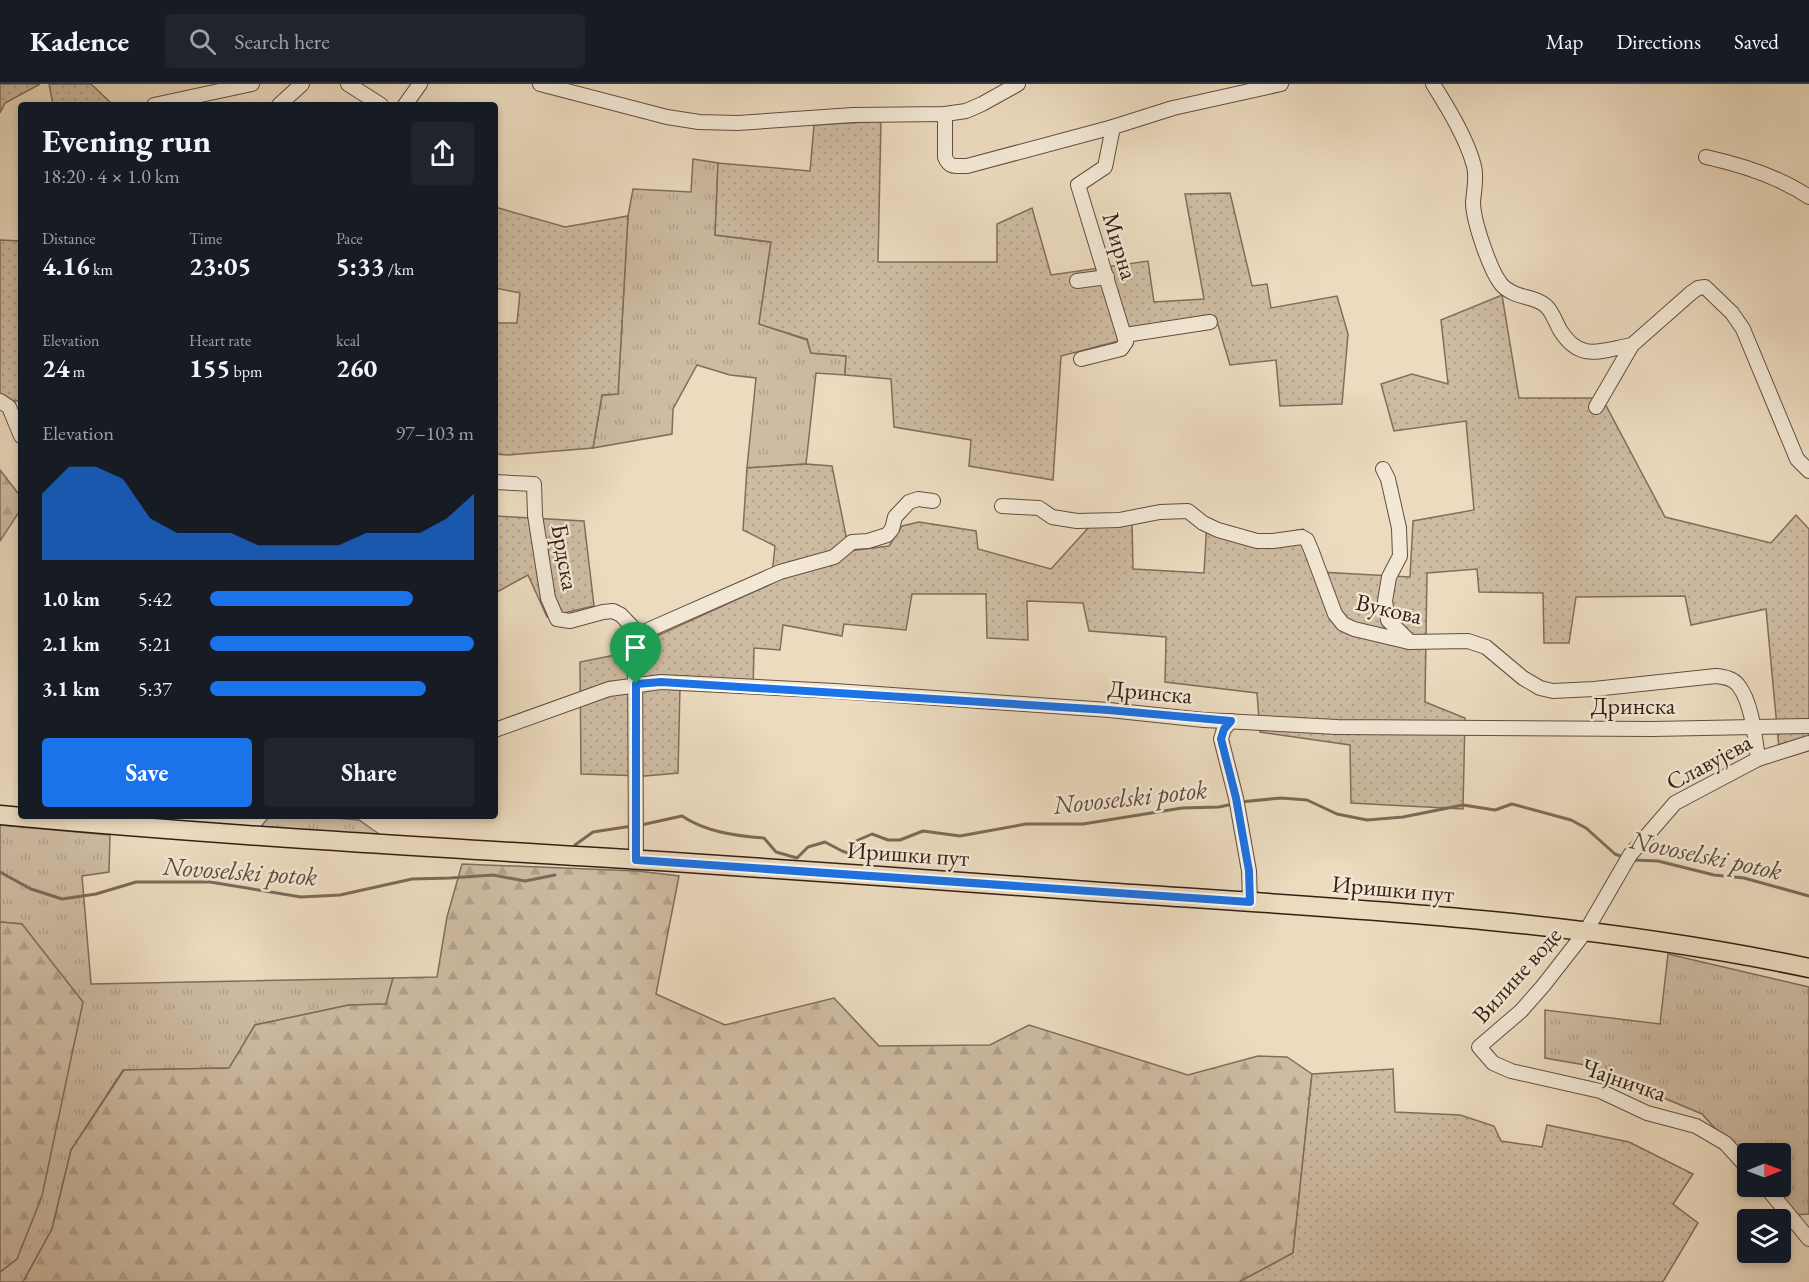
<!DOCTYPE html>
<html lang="en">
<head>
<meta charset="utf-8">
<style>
  :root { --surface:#171b24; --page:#20242c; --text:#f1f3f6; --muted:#9ea1a6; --line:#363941; --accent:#1a73e8 }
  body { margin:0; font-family:"EB Garamond",serif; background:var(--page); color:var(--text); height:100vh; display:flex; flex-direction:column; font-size:22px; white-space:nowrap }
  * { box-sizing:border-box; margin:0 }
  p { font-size:20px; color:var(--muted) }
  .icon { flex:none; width:33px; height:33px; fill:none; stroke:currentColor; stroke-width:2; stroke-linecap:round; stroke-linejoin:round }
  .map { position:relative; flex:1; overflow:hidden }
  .sheet { position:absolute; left:18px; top:18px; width:480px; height:717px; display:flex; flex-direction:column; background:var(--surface); border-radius:6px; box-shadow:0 3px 9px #0003 }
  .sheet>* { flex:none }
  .needle { width:39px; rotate:89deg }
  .fabs { position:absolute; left:1737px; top:1059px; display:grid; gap:12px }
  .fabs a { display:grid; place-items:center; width:54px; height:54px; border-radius:6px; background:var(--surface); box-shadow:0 3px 9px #0003; font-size:30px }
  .pin { position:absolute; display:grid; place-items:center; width:51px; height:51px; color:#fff; margin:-62px -26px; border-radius:50% 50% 50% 0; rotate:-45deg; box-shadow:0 0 6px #0007 }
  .pin .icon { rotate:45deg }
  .round { display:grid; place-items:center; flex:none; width:63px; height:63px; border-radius:6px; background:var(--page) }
  .overview { display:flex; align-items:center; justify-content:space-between; height:102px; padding:0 24px }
  h1 { font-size:33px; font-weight:700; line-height:45px }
  .stats { display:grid; grid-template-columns:repeat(3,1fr); gap:9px; height:102px; padding:6px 24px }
  .stats div { display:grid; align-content:center }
  .stats b { font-size:26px; font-weight:700 }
  .stats small { font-size:16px; font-weight:400 }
  .stats p { font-size:16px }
  .chart { height:168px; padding:12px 24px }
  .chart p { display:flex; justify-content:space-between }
  .chart svg { width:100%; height:108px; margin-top:6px; fill:var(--accent); opacity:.7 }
  .primary-button { display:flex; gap:12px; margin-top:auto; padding:12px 24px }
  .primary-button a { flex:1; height:69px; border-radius:6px; background:var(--accent); color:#fff; font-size:24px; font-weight:700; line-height:69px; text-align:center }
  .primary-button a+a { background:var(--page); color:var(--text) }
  ul { padding:0 24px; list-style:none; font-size:20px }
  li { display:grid; grid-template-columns:96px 72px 1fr; align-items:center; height:45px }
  li i { height:15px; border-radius:8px; background:var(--accent) }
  header { display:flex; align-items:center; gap:36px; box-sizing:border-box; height:84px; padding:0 30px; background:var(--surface); border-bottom:2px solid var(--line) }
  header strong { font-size:28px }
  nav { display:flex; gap:33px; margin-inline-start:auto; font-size:21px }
  .search { width:420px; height:54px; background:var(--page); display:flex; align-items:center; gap:15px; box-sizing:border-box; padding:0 21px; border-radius:6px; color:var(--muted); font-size:22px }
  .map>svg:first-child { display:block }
  .grass { fill:url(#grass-tufts); stroke:#806d5c; stroke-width:1.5 }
  .forest { fill:url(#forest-firs); stroke:#806d5c; stroke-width:1.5 }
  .park { fill:url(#park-dots); stroke:#806d5c; stroke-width:1.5 }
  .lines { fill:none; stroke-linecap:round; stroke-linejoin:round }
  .stream { stroke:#7d6958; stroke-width:3 }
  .minor-casing { stroke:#624e40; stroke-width:16 }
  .major-casing { stroke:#341f15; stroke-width:21 }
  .minor { stroke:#f3e8d5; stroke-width:14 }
  .major { stroke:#ecdbbf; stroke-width:18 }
  .route-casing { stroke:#fff; stroke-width:12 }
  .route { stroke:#1a73e8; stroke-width:8 }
  .labels { text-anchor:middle; stroke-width:5; stroke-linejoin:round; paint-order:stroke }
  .street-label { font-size:24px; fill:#341f15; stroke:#f3e8d5 }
  .water-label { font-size:26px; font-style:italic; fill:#5e4a3c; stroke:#f3e8d5 }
</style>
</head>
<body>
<header>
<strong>Kadence</strong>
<div class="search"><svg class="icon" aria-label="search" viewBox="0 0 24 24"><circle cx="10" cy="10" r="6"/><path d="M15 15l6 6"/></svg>Search here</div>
<nav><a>Map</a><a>Directions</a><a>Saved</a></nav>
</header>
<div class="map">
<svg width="1809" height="1198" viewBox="0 0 1809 1198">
  <defs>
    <pattern id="grass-tufts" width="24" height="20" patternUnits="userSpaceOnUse" patternTransform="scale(1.5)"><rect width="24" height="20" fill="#cdbba2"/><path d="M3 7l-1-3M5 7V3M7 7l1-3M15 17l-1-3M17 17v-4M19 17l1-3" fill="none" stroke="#b1a08b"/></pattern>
    <pattern id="forest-firs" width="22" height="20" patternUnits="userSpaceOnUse" patternTransform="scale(1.5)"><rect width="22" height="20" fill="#cdbba2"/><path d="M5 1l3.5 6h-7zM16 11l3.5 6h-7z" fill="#b1a08b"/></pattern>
    <pattern id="park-dots" width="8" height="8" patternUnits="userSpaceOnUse" patternTransform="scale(1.5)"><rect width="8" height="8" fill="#cdbba2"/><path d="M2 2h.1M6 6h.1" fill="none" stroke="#b1a08b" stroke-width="1.8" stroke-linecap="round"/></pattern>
  </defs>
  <rect width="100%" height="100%" fill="#ecdbbf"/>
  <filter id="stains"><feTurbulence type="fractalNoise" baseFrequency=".00333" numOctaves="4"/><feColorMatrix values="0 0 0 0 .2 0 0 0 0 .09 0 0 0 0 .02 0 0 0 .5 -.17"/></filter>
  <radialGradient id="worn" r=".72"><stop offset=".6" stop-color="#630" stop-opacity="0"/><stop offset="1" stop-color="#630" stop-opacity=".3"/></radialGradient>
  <!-- grass -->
  <g class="grass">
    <path d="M693 75 718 79 715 151 771 158 759 240 807 256 811 269 846 272 845 291 816 289 806 380 747 384 756 294 730 291 697 281 673 325 672 350 593 364 602 311 618 310 628 132 633 105 691 108Z"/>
    <path d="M270 732H312L359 736 389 757 257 747Z"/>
    <path d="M0 741 110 751 109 788 82 792 91 900 393 894 386 920 349 921 255 941 230 984 123 986 71 1066 52 1145 23 1198H0V1188L17 1175 22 840 0 838Z"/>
    <path d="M1668 870 1809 903V1130L1794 1131 1768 1103 1780 1102V1070H1748L1747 1080 1702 1030 1585 981 1545 974V926L1660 940Z"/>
  </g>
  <!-- forest -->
  <g class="forest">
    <path d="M0 386 21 413V425L0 457Z"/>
    <path d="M462 780 638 787 679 792 656 910 725 941 834 914 879 962 990 961 1029 941 1188 991 1258 972 1287 973 1312 990 1293 1169 1239 1198H23L52 1145 71 1066 124 986 229 984 255 941 349 921 386 920 393 894 437 893 447 833Z"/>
    <path d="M0 838 22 840 83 918 42 1112 17 1175 0 1188Z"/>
  </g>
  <!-- park -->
  <g class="park">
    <path d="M0 0H40L5 19 0 29Z"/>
    <path d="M49 0H91L113 21H53Z"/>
    <path d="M881 37 878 178H997V140L1032 124 1051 191 1148 177 1154 218 1204 215 1185 110 1230 109 1252 202 1267 200 1271 224 1337 212 1348 250 1342 320 1280 322 1276 276 1230 281 1216 234 1127 245 1130 254 1061 272 1053 396 969 382 971 356 894 343 891 295 845 291 846 272 811 269 807 255 759 240 771 158 715 151 718 79 810 87 814 41Z"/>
    <path d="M495 123 565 143 628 132 618 310 602 311 593 364 508 371 495 370V239H517L520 209 495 204Z"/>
    <path d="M0 156 21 157V315L19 317H0Z"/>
    <path d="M1502 211 1519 314H1602L1665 433 1771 459 1796 431 1809 445V666L1780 675 1766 525 1691 541 1685 512 1576 513 1569 559H1544L1543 509 1479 508 1477 485 1427 489 1425 618 1465 634 1463 725 1351 719 1350 661 1260 648 1257 609 1165 598 1166 553 1089 547 1083 519 1027 517 1028 556 987 554 986 510H912L906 546 844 540 842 552 783 541 780 566 754 564 753 608 680 603 678 689 645 692 581 690 580 578 615 571 771 500 775 462 743 446 747 384 806 380 832 382 849 467 889 462 902 442 919 438 976 447 978 465 1051 485 1090 442 1132 437 1133 485 1204 489 1207 436 1257 454 1303 445 1320 488 1410 493 1413 437 1474 426 1466 337 1394 347 1381 300 1412 290 1448 300 1441 236Z"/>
    <path d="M495 432 584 437 594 522 547 533 528 491 495 509Z"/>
    <path d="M1393 985 1395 1028 1460 1031 1494 1042 1501 1057 1542 1063 1547 1041 1629 1058 1693 1090 1673 1120 1698 1139 1664 1196 1662 1198H1239L1293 1169 1312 990Z"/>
  </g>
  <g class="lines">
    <!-- stream -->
    <g class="stream">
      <path d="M1240 718 1281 714 1307 716 1337 730 1367 736 1403 733 1463 721 1495 726 1512 720 1571 736 1586 744 1615 770 1623 773"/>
      <path d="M641 741 682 732C706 748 736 752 764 754L776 768 797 774 808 763 825 758 842 767 851 770 856 757 872 750 888 756H900L923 747 960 752 1026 740H1083L1182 724 1219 723 1233 720"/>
      <path d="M575 761 593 748 632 742"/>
      <path d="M1632 776 1658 777 1714 791 1744 794 1809 812"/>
      <path d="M0 788 31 805 62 815 96 810 136 798H210L301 813 340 811 412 795 450 794 493 791 525 797 555 791"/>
    </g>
    <defs>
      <g id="minor">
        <path d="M348 0 381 21"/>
        <path d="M540 0 667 33 699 38 738 39 853 31 945 30 966 27 982 20 1018 0"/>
        <path d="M1433 0C1448 24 1467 55 1474 82 1477 94 1474 106 1473 118 1473 137 1490 186 1501 200 1512 214 1536 212 1546 222 1552 227 1556 239 1560 246 1580 278 1599 267 1632 261"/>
        <path d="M154 21 252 0"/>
        <path d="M279 21 302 0"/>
        <path d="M405 21 420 0"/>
        <path d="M945 30V73C949 84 956 82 967 82L1113 43 1173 24 1281 0"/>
        <path d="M1706 73C1742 81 1778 92 1809 113"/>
        <path d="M1077 197 1107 193"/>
        <path d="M1125 251 1210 238"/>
        <path d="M1081 275 1121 265 1126 258 1078 101 1105 83 1113 43"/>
        <path d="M0 317 9 323 21 352"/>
        <path d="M1596 323 1632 261 1691 209 1698 204 1705 203 1732 229 1743 245 1797 375 1809 387"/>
        <path d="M1383 385 1388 395 1399 444 1400 472 1389 493 1385 517 1388 536 1408 556"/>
        <path d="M495 398 534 400 535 431 548 514 557 535 570 537 603 528 613 527 621 531 639 550"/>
        <path d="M1002 422 1039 424 1052 433 1077 437 1119 436 1160 428 1188 427 1203 439 1218 446 1257 457H1273L1302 453 1307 456 1312 468 1335 530 1343 540 1354 545 1409 558 1468 557 1486 563 1523 594 1540 604 1553 607 1594 605 1716 592C1724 593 1733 594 1738 601 1752 618 1755 653 1758 675"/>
        <path d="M639 550 780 488 834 473 852 458 868 457 887 451 892 445 895 433 909 418 918 415 933 417"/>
        <path d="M1231 637 1224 645 1221 655 1236 714 1249 787 1250 818"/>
        <path d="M495 646 609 605 661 598 835 607 1109 626 1204 636 1337 643 1652 645 1809 642"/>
        <path d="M636 776 635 564 639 550"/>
        <path d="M1748 1084 1725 1059 1696 1042 1647 1029 1600 1007 1511 987 1493 979 1479 963 1521 927 1543 902 1586 847 1630 771 1675 719 1758 675 1809 659"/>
        <path d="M1765 1102 1809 1155"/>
      </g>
      <path id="major" d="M0 731C224 752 449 764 674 778 817 787 959 798 1102 808 1338 824 1577 835 1809 884"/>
    </defs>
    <!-- minor casing -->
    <use href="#minor" class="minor-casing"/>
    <!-- major casing -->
    <use href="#major" class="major-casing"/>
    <!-- minor -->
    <use href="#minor" class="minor"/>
    <!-- major -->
    <use href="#major" class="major"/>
  </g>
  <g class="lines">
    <defs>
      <path id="route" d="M661 598 1108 626 1231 637 1224 645 1221 655 1236 714 1249 787 1250 818 636 776V600Z"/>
    </defs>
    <!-- route casing -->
    <use href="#route" class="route-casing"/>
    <!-- route -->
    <use href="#route" class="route"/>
  </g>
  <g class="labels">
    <!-- street labels -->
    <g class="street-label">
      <text transform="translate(1120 162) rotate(73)" y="8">Мирна</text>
      <text transform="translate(565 473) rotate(80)" y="8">Брдска</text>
      <text transform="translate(1389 525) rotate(13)" y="8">Вукова</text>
      <text transform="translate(1150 608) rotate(5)" y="8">Дринска</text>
      <text x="1633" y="630">Дринска</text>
      <text transform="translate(1709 678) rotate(-28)" y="8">Славујева</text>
      <text transform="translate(908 770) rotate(4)" y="8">Иришки пут</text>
      <text transform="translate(1393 805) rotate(5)" y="8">Иришки пут</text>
      <text transform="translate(1517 891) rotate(-48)" y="8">Вилине воде</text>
      <text transform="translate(1624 996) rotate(19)" y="8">Чајничка</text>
    </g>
    <!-- water labels -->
    <g class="water-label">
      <text transform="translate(1130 713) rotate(-6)" y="9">Novoselski potok</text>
      <text transform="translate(1706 771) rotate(12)" y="9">Novoselski potok</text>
      <text transform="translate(240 787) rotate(4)" y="9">Novoselski potok</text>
    </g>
  </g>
  <rect width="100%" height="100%" filter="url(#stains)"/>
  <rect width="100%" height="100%" fill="url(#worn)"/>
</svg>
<div class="fabs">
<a><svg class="needle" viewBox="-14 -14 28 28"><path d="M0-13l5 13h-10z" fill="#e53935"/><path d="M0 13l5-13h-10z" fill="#9ea1a6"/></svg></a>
<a><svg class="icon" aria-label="layers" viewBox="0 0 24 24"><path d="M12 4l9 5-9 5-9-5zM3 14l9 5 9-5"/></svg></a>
</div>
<div class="pin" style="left:636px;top:600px;background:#1e9e55"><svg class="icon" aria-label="arrive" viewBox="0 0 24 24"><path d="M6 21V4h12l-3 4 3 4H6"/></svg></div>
<section class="sheet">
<div class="overview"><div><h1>Evening run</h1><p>18:20 · 4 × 1.0 km</p></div><a class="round"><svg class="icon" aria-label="share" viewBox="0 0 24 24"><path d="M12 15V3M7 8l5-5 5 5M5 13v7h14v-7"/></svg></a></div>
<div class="stats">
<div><p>Distance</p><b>4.16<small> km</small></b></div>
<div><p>Time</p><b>23:05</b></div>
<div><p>Pace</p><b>5:33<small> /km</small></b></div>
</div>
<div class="stats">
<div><p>Elevation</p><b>24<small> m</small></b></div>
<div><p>Heart rate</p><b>155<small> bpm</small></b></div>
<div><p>kcal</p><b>260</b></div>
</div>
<div class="chart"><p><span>Elevation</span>97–103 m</p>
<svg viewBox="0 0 160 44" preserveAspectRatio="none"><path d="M0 44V17L10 6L20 6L30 11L40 27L50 33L60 33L70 33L80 38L90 38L100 38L110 38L120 33L130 33L140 33L150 27L160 17V44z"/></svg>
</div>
<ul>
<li><b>1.0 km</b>5:42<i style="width:77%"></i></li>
<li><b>2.1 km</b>5:21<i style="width:100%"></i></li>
<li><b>3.1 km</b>5:37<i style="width:82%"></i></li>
</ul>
<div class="primary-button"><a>Save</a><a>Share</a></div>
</section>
</div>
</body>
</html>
